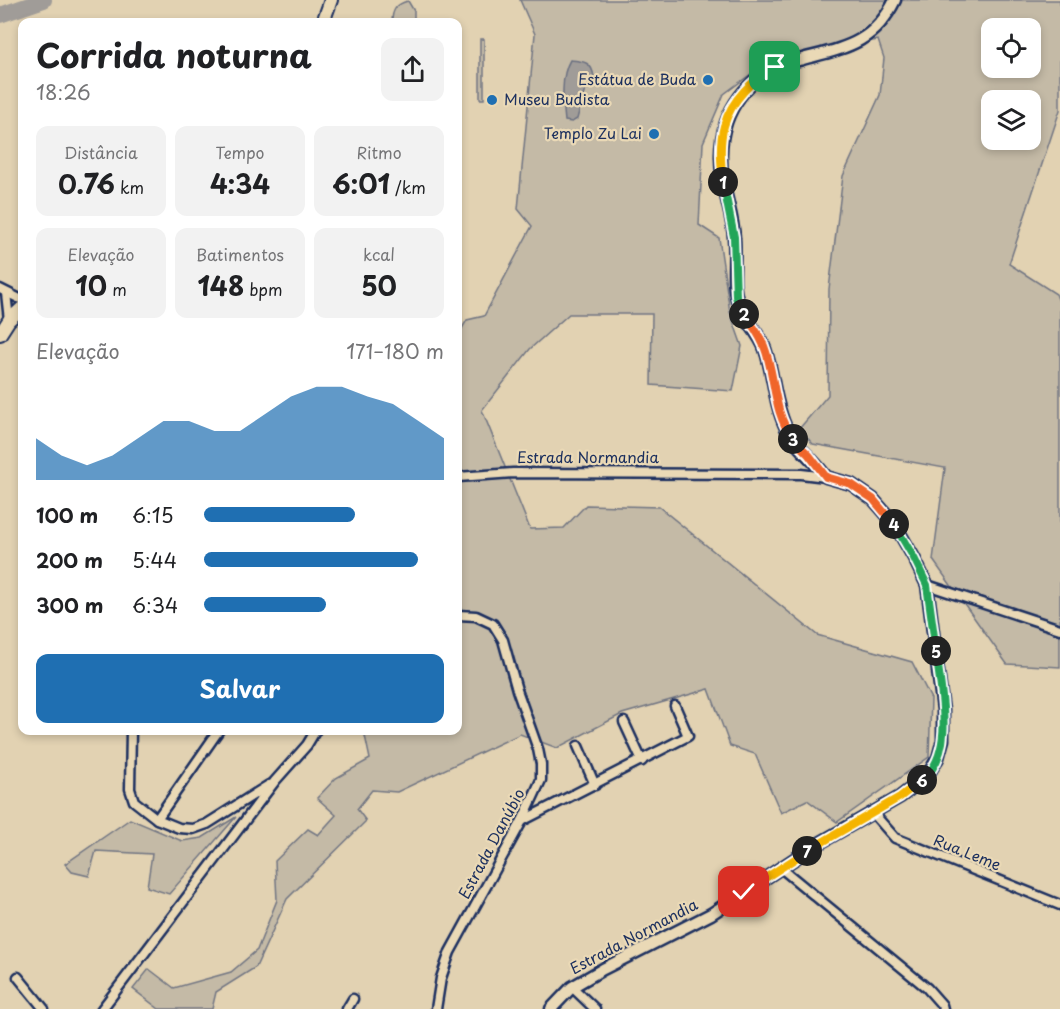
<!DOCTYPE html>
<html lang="pt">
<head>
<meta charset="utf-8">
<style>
  :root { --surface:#fff; --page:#f2f2f2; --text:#202124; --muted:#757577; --accent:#1f6fb2 }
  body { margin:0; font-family:"Playpen Sans",sans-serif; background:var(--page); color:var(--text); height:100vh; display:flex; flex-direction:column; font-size:22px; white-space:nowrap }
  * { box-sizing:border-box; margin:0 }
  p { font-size:20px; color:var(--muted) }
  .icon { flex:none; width:33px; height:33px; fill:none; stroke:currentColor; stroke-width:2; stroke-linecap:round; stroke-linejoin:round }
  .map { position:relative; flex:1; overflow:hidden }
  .side { position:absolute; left:18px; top:18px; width:444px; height:717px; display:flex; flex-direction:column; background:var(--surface); border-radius:12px; box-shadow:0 3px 9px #0003 }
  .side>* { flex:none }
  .controls { position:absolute; left:981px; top:18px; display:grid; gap:12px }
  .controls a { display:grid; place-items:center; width:60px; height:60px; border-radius:12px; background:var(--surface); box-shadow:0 3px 9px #0003; font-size:30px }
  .pin { position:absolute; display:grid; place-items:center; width:51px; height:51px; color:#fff; margin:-26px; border-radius:12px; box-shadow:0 3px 9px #0006 }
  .km { position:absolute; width:30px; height:30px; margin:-15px; border-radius:50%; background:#222; color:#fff; font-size:16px; line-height:30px; text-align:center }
  .round { display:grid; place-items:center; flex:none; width:63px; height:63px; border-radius:12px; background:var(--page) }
  .overview { display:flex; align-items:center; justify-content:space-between; height:102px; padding:0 18px }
  h1 { font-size:33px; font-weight:700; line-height:45px }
  .figures { display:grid; grid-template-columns:repeat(3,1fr); gap:9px; height:102px; padding:6px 18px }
  .figures div { display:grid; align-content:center; border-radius:12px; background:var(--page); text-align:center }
  .figures b { font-size:26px; font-weight:700 }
  .figures small { font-size:16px; font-weight:400 }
  .figures p { font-size:16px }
  .chart { height:168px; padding:12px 18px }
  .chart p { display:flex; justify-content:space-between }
  .chart svg { width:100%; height:108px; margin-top:6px; fill:var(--accent); opacity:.7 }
  .cta { display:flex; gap:12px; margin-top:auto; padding:12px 18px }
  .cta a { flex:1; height:69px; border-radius:12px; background:var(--accent); color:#fff; font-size:24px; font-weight:700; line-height:69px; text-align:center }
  ul { padding:0 18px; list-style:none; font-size:20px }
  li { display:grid; grid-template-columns:96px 72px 1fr; align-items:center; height:45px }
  li i { height:15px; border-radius:8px; background:var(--accent) }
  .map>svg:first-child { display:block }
  .green { fill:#c4baa6; stroke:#707482; stroke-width:1.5; fill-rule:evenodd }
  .water { fill:#a09c98; stroke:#6b7081; stroke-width:1.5 }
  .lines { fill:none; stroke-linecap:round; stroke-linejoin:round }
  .river { stroke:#a09c98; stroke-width:16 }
  .minor-casing { stroke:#1b2f5e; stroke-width:13 }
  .tertiary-casing { stroke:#1b2f5e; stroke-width:15 }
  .secondary-casing { stroke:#1b2f5e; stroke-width:16 }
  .minor { stroke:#ead9b6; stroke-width:8 }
  .tertiary { stroke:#ead9b6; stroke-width:10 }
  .secondary { stroke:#ead9b6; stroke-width:12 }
  .split-1-casing { stroke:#fff; stroke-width:12 }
  .split-2-casing { stroke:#fff; stroke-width:12 }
  .split-3-casing { stroke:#fff; stroke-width:12 }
  .split-4-casing { stroke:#fff; stroke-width:12 }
  .split-5-casing { stroke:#fff; stroke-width:12 }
  .split-6-casing { stroke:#fff; stroke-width:12 }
  .split-7-casing { stroke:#fff; stroke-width:12 }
  .split-8-casing { stroke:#fff; stroke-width:12 }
  .split-1 { stroke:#f5b400; stroke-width:8 }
  .split-2 { stroke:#22a559; stroke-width:8 }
  .split-3 { stroke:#f0652b; stroke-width:8 }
  .split-4 { stroke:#f0652b; stroke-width:8 }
  .split-5 { stroke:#22a559; stroke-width:8 }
  .split-6 { stroke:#22a559; stroke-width:8 }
  .split-7 { stroke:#f5b400; stroke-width:8 }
  .split-8 { stroke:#f5b400; stroke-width:8 }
  .poi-dot { fill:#1f6fb2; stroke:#ead9b6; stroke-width:2 }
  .labels { text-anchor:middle; stroke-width:4.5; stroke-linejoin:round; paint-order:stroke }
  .poi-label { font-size:15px; fill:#1b2f5e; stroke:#ead9b6; text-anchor:end }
  .street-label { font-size:15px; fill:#1b2f5e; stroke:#ead9b6 }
</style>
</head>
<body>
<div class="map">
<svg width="1060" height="1009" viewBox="0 0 1060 1009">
  <rect width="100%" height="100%" fill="#e2d2b2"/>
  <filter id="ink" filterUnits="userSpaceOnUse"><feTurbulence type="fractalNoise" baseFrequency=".0167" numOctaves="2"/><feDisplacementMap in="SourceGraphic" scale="12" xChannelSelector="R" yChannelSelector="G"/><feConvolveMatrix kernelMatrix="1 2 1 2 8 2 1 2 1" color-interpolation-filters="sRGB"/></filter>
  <g filter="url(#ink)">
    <!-- green -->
    <g class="green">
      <path d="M520 0H1060V110L1009 264 1056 294 1060 304V667L1007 664 933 560 945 468 813 444 799 429 828 395 829 289 843 176 880 95 884 58 878 40 770 60 724 94 703 143 699 225 719 238 730 312 742 346 733 391 651 385 652 314H569L530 349 482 410 530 529 564 528 586 505 659 507 817 635 912 662 931 699 929 757 837 822 807 800 781 813 755 754 730 746 709 689 622 714 557 748 520 734 397 792 372 790 357 809 366 821 287 899 256 967 216 992 212 1009H159L133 989 149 969 174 988 231 972 257 950 277 900 275 861 308 829 318 835 336 815 317 798 336 778 370 759 364 731 458 730V335L467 320 484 316 532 226 518 209 535 34ZM992 28H1030V68H992ZM992 100H1030V140H992Z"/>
      <path d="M408 1 414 11V22H392C392 10 396 4 408 1Z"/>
      <rect x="480" y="39" width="4" height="60"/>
      <path d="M236 817 169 894 147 887 152 854 96 851 89 876 72 872 65 864 130 819 182 841 202 838Z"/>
    </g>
    <!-- water -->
    <path class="water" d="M570 60C584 61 592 62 594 77L584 93 577 119 572 122 565 121C563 102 560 77 570 60Z"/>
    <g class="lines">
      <!-- river -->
      <path class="river" d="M0 15 44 0"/>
      <defs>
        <g id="minor">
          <path d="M0 289 22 300"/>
          <path d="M6 293 9 320"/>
          <path d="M458 477 513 473 801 474 826 477"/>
          <path d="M927 585 1060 629"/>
          <path d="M624 722 642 761"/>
          <path d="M131 730 130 789 134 801 157 819 179 828 193 829 207 824 269 785"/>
          <path d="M578 746 595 785"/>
          <path d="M873 813 895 838 1060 905"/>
          <path d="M157 819 219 730"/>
          <path d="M522 821 688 736 675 706"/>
          <path d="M781 868 927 988 942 1005 943 1009"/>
          <path d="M18 977 44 1009"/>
          <path d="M572 987 595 1009"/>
          <path d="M102 1009 275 781 307 745 316 730"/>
          <path d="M347 1009 353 999"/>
          <path d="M436 1009 441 978 450 952 522 821 541 780V764L538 749 517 690 503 640 493 624 476 616 458 615"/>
        </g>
        <path id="tertiary" d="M551 1009 572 987 603 969 711 914 811 848 900 797 927 776 938 758 943 740V710L927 585 914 558 894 523 873 499 851 484 826 477C815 460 794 446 786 428 774 403 774 375 765 349 759 332 743 319 738 302 731 283 736 259 734 238 733 218 726 200 723 180 716 137 726 103 761 75 772 66 786 63 799 60 843 48 873 45 895 0"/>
        <g id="secondary">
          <path d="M323 22 331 0"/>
          <path d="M0 334 9 320 22 308"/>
        </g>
      </defs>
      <!-- minor casing -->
      <use href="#minor" class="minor-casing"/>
      <!-- tertiary casing -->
      <use href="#tertiary" class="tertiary-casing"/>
      <!-- secondary casing -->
      <use href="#secondary" class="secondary-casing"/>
      <!-- minor -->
      <use href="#minor" class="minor"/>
      <!-- tertiary -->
      <use href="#tertiary" class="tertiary"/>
      <!-- secondary -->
      <use href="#secondary" class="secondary"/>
    </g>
  </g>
  <g class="lines" filter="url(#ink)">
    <defs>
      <path id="split-1" d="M723 182C721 164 719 143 724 126 731 100 753 79 775 67"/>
      <path id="split-2" d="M723 182 734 237 736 296 738 304 744 314"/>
      <path id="split-3" d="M744 314C752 324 759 334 764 346 776 376 772 411 793 439"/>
      <path id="split-4" d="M793 439 809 455 826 477 851 484 873 499 894 524"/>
      <path id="split-5" d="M894 524 914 558 927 585 936 651"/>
      <path id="split-6" d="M922 780C957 752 940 688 936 651"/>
      <path id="split-7" d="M807 851 900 797 922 780"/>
      <path id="split-8" d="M744 892 807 851"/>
    </defs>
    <!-- split-1 casing -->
    <use href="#split-1" class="split-1-casing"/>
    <!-- split-2 casing -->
    <use href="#split-2" class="split-2-casing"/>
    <!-- split-3 casing -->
    <use href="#split-3" class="split-3-casing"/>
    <!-- split-4 casing -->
    <use href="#split-4" class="split-4-casing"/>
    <!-- split-5 casing -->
    <use href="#split-5" class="split-5-casing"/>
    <!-- split-6 casing -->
    <use href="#split-6" class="split-6-casing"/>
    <!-- split-7 casing -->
    <use href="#split-7" class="split-7-casing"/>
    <!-- split-8 casing -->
    <use href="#split-8" class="split-8-casing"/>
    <!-- split-1 -->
    <use href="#split-1" class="split-1"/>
    <!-- split-2 -->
    <use href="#split-2" class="split-2"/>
    <!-- split-3 -->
    <use href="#split-3" class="split-3"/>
    <!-- split-4 -->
    <use href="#split-4" class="split-4"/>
    <!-- split-5 -->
    <use href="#split-5" class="split-5"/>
    <!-- split-6 -->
    <use href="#split-6" class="split-6"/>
    <!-- split-7 -->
    <use href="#split-7" class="split-7"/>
    <!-- split-8 -->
    <use href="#split-8" class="split-8"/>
  </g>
  <!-- markers -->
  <g class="poi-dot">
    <circle cx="708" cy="80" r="6"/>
    <circle cx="492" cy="100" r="6"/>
    <circle cx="654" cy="134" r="6"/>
  </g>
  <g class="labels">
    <!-- poi labels -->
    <g class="poi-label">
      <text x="696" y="85">Estátua de Buda</text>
      <text x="504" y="105" text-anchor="start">Museu Budista</text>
      <text x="642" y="139">Templo Zu Lai</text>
    </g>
    <!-- street labels -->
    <g class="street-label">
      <text x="588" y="463">Estrada Normandia</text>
      <text transform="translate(492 844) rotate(-62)" y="5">Estrada Danúbio</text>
      <text transform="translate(967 853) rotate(22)" y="5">Rua Leme</text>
      <text transform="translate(634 937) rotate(-28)" y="5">Estrada Normandia</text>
    </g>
  </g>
</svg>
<div class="controls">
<a><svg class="icon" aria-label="locate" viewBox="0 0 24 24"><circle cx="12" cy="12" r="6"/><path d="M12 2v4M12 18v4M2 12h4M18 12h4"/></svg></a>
<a><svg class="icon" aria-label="layers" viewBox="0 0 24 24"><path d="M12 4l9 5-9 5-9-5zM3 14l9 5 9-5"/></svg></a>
</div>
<div class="pin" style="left:775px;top:67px;background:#1e9e55"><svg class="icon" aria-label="arrive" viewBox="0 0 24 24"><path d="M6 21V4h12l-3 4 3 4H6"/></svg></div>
<div class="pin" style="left:744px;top:892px;background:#d93025"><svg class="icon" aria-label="check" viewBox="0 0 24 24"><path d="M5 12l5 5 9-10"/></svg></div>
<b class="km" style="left:723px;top:182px">1</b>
<b class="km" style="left:744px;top:314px">2</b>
<b class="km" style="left:793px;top:439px">3</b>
<b class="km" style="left:894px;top:524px">4</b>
<b class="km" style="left:936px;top:651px">5</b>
<b class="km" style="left:922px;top:780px">6</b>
<b class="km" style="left:807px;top:851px">7</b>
<section class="side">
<div class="overview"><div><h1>Corrida noturna</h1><p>18:26</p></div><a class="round"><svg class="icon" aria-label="share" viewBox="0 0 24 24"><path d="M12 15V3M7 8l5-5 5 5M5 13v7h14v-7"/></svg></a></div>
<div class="figures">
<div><p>Distância</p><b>0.76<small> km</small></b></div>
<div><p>Tempo</p><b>4:34</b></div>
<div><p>Ritmo</p><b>6:01<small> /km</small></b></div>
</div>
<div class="figures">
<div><p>Elevação</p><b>10<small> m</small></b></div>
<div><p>Batimentos</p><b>148<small> bpm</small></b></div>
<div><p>kcal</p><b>50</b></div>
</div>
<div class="chart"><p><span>Elevação</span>171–180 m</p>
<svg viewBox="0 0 160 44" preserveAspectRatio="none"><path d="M0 44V27L10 34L20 38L30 34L40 27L50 20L60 20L70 24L80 24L90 17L100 10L110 6L120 6L130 10L140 13L150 20L160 27V44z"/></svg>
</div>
<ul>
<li><b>100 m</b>6:15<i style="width:63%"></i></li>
<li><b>200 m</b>5:44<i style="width:89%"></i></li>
<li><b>300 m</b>6:34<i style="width:51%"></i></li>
</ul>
<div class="cta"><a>Salvar</a></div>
</section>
</div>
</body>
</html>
